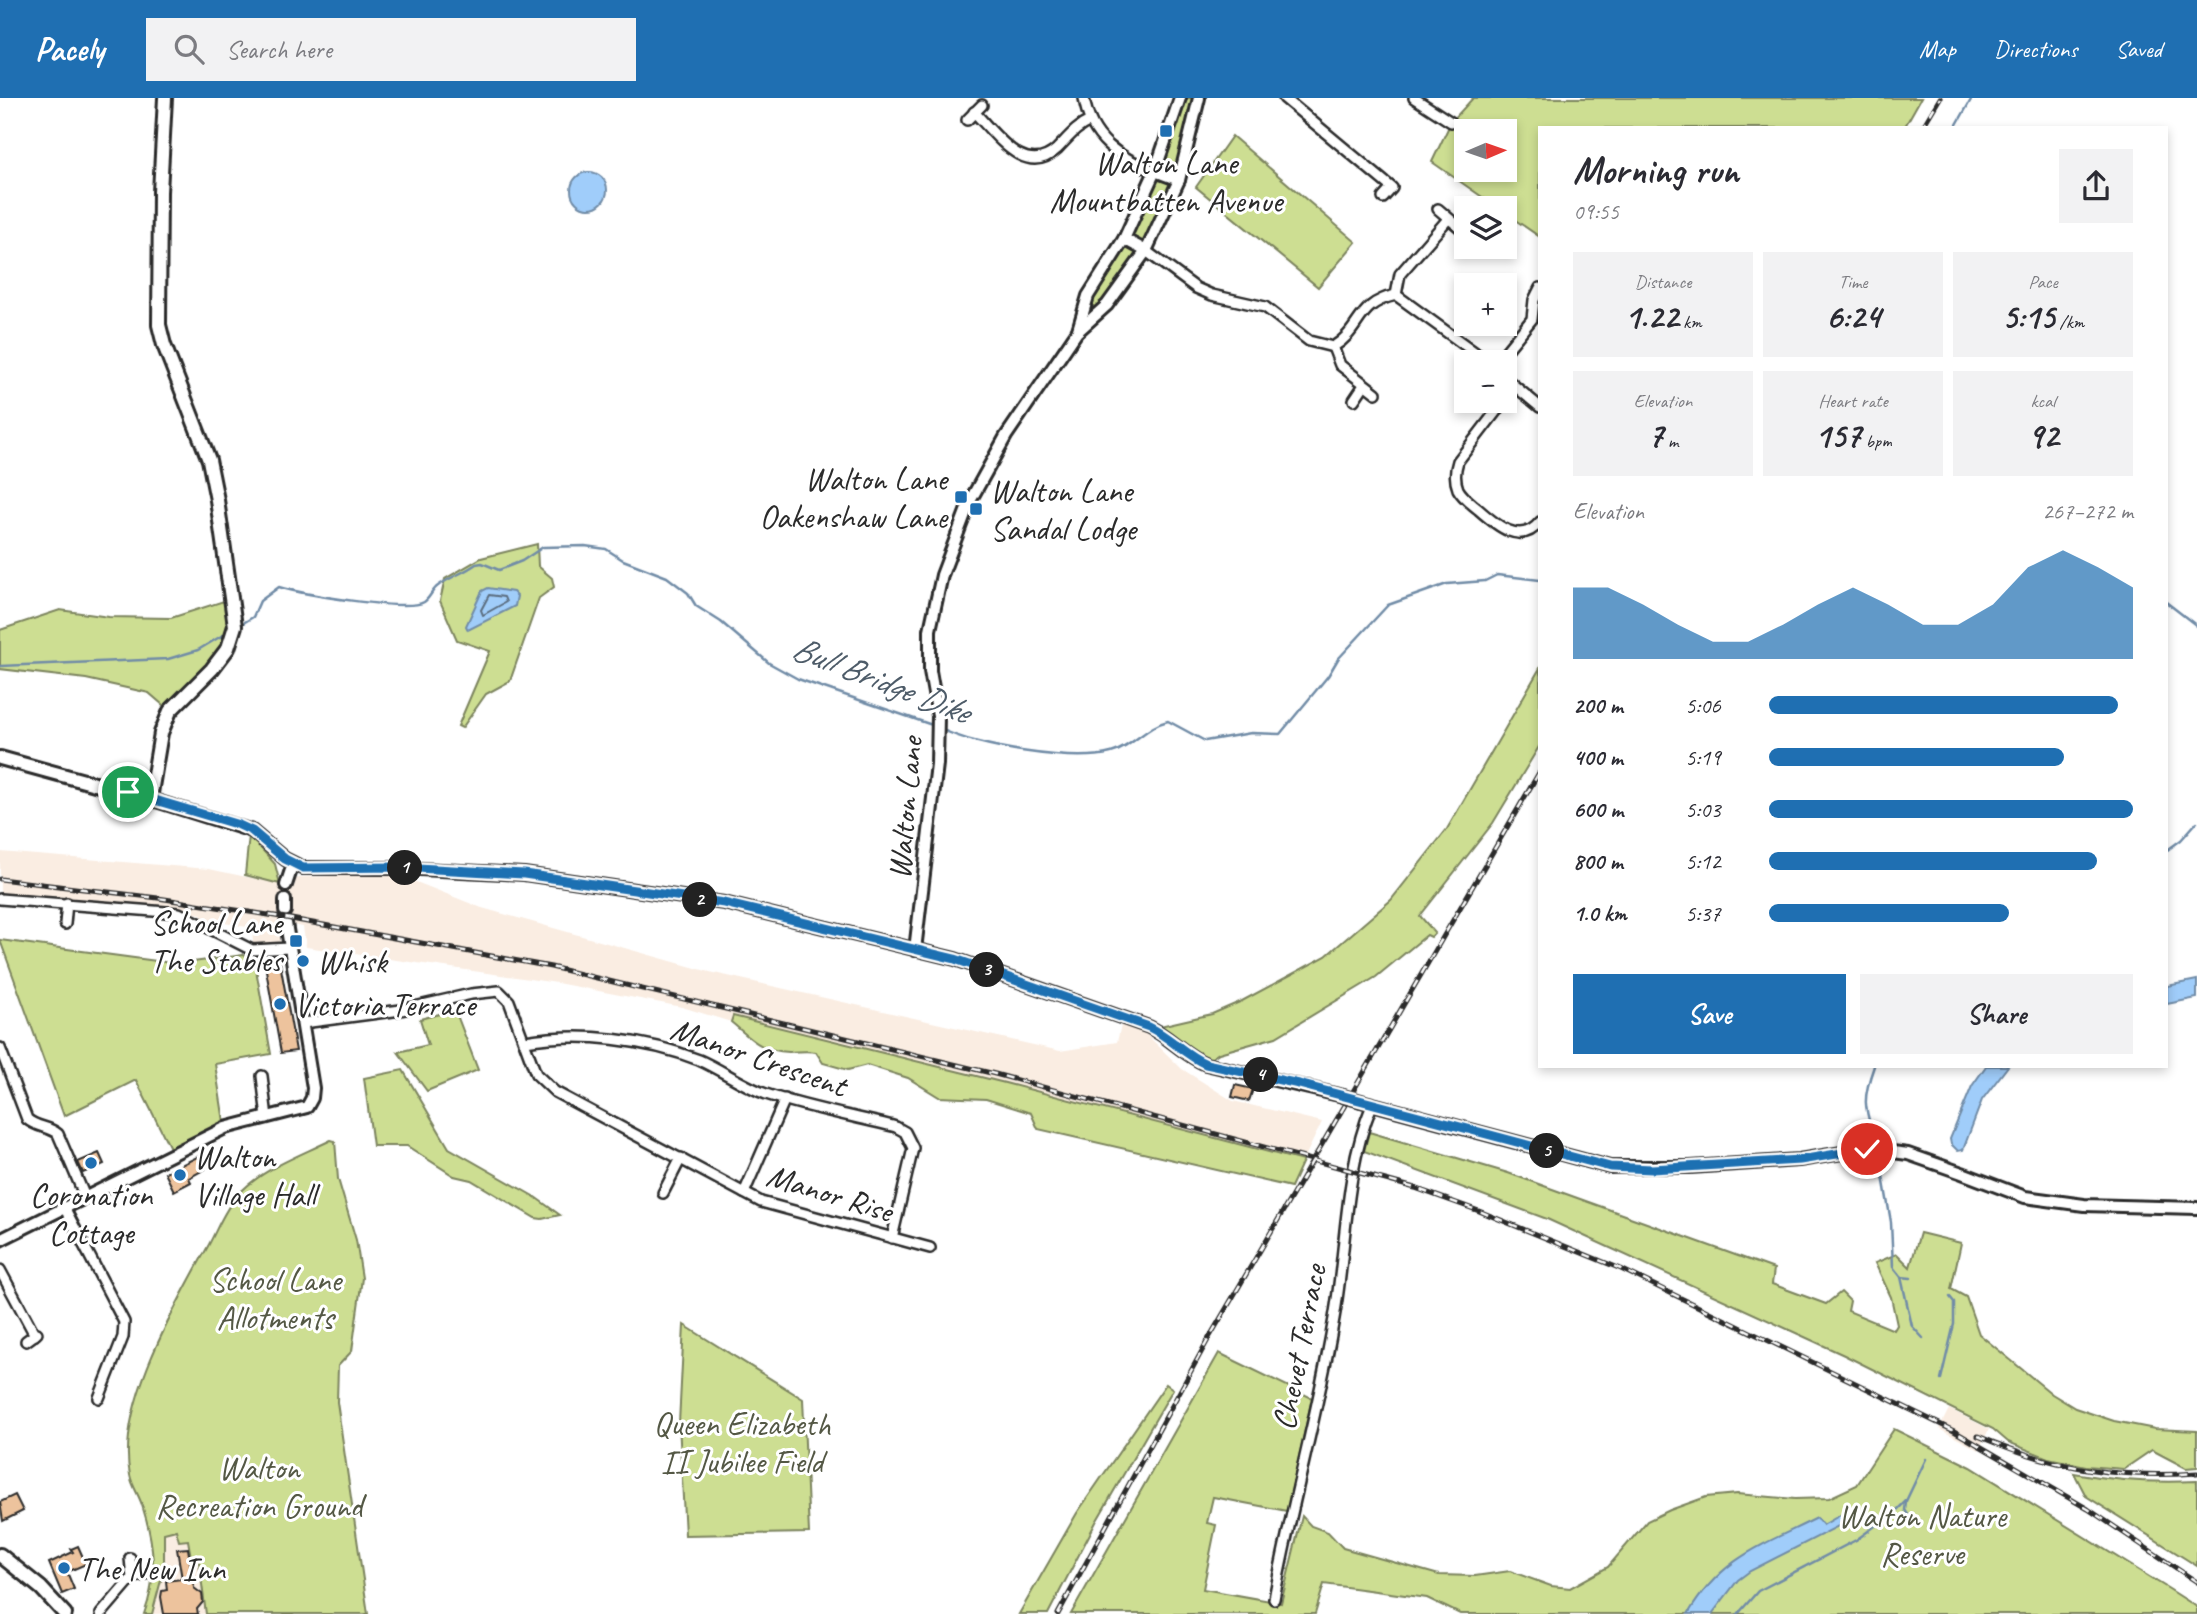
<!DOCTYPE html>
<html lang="en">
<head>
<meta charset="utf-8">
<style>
  :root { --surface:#fff; --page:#f2f2f3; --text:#2b2b33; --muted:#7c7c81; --accent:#1f6fb2 }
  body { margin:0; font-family:Caveat,sans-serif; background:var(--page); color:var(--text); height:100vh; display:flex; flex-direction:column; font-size:26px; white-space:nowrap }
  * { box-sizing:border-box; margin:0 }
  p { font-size:23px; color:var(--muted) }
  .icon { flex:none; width:38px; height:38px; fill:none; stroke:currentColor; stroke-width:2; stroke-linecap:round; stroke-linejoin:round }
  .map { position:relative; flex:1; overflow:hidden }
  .drawer { position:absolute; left:1538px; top:28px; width:630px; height:942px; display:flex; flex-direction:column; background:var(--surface); border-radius:0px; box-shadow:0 4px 10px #0003 }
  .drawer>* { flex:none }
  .needle { width:46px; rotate:88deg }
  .controls { position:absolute; left:1454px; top:21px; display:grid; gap:14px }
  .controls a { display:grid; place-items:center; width:63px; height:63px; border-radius:0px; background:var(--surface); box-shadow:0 4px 10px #0003; font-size:35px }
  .pin { position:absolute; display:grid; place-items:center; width:60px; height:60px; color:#fff; margin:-30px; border:4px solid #fff; border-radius:50%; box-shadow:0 2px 7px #0007 }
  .km { position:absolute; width:35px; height:35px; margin:-18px; border-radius:50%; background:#222; color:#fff; font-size:19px; line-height:35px; text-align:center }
  .round { display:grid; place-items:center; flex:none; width:74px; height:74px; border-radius:0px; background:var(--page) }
  .headline { display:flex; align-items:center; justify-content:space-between; height:119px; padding:0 35px }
  h1 { font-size:38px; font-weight:700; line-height:52px }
  .metrics { display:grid; grid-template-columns:repeat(3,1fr); gap:10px; height:119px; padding:7px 35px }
  .metrics div { display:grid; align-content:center; border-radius:0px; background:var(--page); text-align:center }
  .metrics b { font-size:35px; font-weight:700 }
  .metrics small { font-size:19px; font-weight:400 }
  .metrics p { font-size:19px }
  .chart { height:196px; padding:14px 35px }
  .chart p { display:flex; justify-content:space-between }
  .chart svg { width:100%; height:126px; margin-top:7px; fill:var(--accent); opacity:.7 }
  .button { display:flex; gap:14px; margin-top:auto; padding:14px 35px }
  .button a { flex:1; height:80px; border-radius:0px; background:var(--accent); color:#fff; font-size:28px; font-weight:700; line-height:80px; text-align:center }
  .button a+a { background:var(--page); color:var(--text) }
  ul { padding:0 35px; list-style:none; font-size:23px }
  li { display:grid; grid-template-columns:112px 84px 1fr; align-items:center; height:52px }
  li i { height:18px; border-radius:9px; background:var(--accent) }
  header { display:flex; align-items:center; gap:42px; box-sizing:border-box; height:98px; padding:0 35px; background:var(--accent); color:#fff }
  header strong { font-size:33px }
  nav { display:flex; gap:38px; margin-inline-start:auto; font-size:24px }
  .search { width:490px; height:63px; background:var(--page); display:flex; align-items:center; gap:18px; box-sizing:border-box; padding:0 24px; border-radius:0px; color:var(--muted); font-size:26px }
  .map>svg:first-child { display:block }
  .built { fill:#faede2 }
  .green { fill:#cdde92; stroke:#7c845e; stroke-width:2; fill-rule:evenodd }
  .water { fill:#a0cdfa; stroke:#718ca7; stroke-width:2 }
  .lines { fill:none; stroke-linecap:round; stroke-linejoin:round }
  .shore { stroke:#5a6c7e; stroke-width:2 }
  .stream { stroke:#718ca7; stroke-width:2.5 }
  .building { fill:#edc39d; stroke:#2b2b2b; stroke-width:2 }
  .minor-casing { stroke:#2b2b2b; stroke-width:14 }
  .tertiary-casing { stroke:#2b2b2b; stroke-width:16 }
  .secondary-casing { stroke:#2b2b2b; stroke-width:18 }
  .minor { stroke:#fff; stroke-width:9 }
  .tertiary { stroke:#fff; stroke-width:10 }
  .secondary { stroke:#fff; stroke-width:12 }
  .rail-casing { stroke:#2b2b2b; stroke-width:5 }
  .rail { stroke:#fff; stroke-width:2.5; stroke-dasharray:8; stroke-linecap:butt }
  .tertiary-bridge-casing { stroke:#2b2b2b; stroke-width:16; stroke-linecap:butt }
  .tertiary-bridge { stroke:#fff; stroke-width:10 }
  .route-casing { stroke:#fff; stroke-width:14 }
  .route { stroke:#1f6fb2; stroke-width:9 }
  .poi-dot { fill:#1f6fb2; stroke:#fff; stroke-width:2.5 }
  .labels { text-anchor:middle; stroke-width:6; stroke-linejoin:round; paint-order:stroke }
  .poi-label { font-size:33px; fill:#2b2b2b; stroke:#fff; text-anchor:start }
  .street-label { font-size:33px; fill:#2b2b2b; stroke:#fff }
  .park-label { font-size:33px; fill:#545845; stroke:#fff }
  .water-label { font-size:35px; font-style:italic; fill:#4e5c69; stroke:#fff }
</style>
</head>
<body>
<header>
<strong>Pacely</strong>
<div class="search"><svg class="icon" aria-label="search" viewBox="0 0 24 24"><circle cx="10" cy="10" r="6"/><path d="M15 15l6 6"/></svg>Search here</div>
<nav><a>Map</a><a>Directions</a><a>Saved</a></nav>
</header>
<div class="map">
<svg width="2197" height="1516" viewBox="0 0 2197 1516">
  <rect width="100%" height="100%" fill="#fff"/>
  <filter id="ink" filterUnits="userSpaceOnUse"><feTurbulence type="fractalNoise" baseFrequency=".0143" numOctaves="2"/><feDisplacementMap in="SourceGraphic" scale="14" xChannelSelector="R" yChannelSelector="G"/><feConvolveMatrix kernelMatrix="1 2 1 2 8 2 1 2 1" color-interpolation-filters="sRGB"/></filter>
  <g filter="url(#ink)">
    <!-- built -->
    <g class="built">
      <path d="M0 754 209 771 294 789 296 781 302 779 396 776 482 810 710 874 1060 953 1117 944 1121 927 1144 934 1182 971 1233 1003 1322 1024 1303 1063 1005 985 734 918 731 924 682 909 557 885 306 849 303 829 277 824 281 846H253L252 830 202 821V816L89 803 0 798Z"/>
      <path d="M1949 1311 1989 1331 1979 1352 1939 1331Z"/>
      <path d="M177 1432 188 1442 199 1464 206 1516H152L164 1471V1434Z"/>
    </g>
    <!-- green -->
    <g class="green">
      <path d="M1180 0H1199L1179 82 1146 153 1077 234 1088 198 1124 141Z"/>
      <path d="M1473 0H1921L1904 30H1540V139L1505 115V110H1498L1432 64 1451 24ZM1466 33H1505V72H1466Z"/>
      <path d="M1232 38 1356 144 1318 189 1196 89Z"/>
      <path d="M537 446 538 468 552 480 554 489 539 500 510 583 486 596 462 630 458 628 490 553 457 542 440 503 445 481 481 460Z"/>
      <path d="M233 500V540L170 613 149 595 86 581 0 571V532L60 512 109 519 171 520Z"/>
      <path d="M1540 570V647L1493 725 1420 818 1435 835 1431 839 1427 837 1376 879 1276 939 1219 955 1210 961 1194 953 1160 928 1212 916 1242 903 1326 858 1391 802 1447 731Z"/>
      <path d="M249 737 275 766 280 786 245 777Z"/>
      <path d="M0 842 179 866 243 857 254 860 271 956 215 966 225 1030 172 1054 136 982 64 1018Z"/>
      <path d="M455 912 478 972 427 993 398 954 428 947 420 921Z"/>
      <path d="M733 918 1005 985 1303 1063 1291 1089 1038 1031 1031 1015 986 1001 939 999 908 980 867 967 848 972 823 965 816 954C806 952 798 954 789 954 759 952 753 942 731 924Z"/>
      <path d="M403 972 449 1050 535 1099 560 1117 542 1121 535 1120 471 1082 454 1078 407 1048H373L364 980Z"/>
      <path d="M1369 1034 1508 1075 1774 1171 1772 1186 1826 1206 1841 1194 1850 1203 1848 1213 1894 1232 1897 1227 1891 1199 1875 1165 1897 1156 1910 1169 1920 1135 1961 1145 1951 1191 1966 1199 1979 1236 2052 1296 2075 1310 2114 1323 2155 1331 2197 1333V1369L2186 1370 2152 1352 2124 1371 2086 1368 2048 1360 2008 1344 1993 1331 1844 1257 1547 1121 1364 1053Z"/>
      <path d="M331 1042 335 1043 338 1081 356 1142 362 1180 352 1253 338 1268 337 1304 368 1516H206L199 1464 192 1465 188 1442 179 1443 176 1432 164 1435V1471L152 1516H144C158 1479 154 1444 142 1407 139 1397 132 1388 130 1377 116 1309 175 1209 207 1150 216 1134 224 1112 236 1099 260 1071 299 1058 331 1042Z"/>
      <path d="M684 1227 803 1301 809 1435 685 1437 679 1325Z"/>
      <path d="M1219 1255 1312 1300 1287 1413 1213 1399 1207 1425 1216 1427 1203 1491 1281 1505 1302 1418 1311 1428 1328 1434 1343 1450 1439 1477 1475 1478 1510 1473 1551 1488 1570 1490 1608 1469 1647 1423 1670 1412 1706 1399 1737 1396 1795 1401 1829 1400 1857 1387 1894 1331 1971 1369 2169 1491 2197 1509V1516H1460L1427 1500 1324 1486 1315 1516H1071Z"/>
      <path d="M1166 1286 1173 1291 1096 1424 1048 1516H1019L1077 1415Z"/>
      <path d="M2074 1375C2115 1383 2155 1385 2197 1383V1468L2086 1398Z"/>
    </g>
    <!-- water -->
    <g class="water">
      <circle cx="589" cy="92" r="18"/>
      <path d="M488 490 513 494 517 498 515 508 468 532 466 528 482 493Z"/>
      <path d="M2197 882V900L2167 906V888Z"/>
      <path d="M1986 968H2008L1982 1002 1963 1052 1958 1053 1951 1046 1950 1041 1972 988Z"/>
      <path d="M1858 1407 1862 1416 1750 1473 1738 1482 1712 1516H1688C1722 1459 1761 1448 1817 1420L1823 1427Z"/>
    </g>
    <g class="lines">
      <!-- shore -->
      <path class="shore" d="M489 497 504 499 506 504 483 517 481 512Z"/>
      <!-- stream -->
      <g class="stream">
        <path d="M1955 30 1972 0"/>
        <path d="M2166 504 2197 528"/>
        <path d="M240 527 253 519 260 503 279 489C301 496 408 514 424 504 430 500 432 492 438 488 450 479 464 475 476 466L482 465 499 472 522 463 543 449 585 448 606 451 623 462 667 479 688 495 696 508 721 524 769 565 798 581 935 628"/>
        <path d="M0 568 168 561 198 552 228 534"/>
        <path d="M941 631C976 649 1073 665 1111 655 1133 649 1146 628 1168 623L1205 643 1251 635 1280 636 1328 578 1338 561 1388 507 1447 486 1485 483 1497 477 1540 482"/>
        <path d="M2166 753 2181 742 2197 724"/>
        <path d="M1874 968C1860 1007 1866 1011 1877 1049"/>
        <path d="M1879 1055 1891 1124 1893 1169 1901 1179 1912 1228 1923 1240"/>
        <path d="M1901 1179 1911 1180"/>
        <path d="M1941 1281 1954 1226V1204L1950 1199"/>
        <path d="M1906 1404 1905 1412 1914 1426"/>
        <path d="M1738 1516 1758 1493 1856 1442 1897 1412 1906 1403 1926 1361"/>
      </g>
    </g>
    <!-- building -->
    <g class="building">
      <path d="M279 859 296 953 281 955 264 861Z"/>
      <path d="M1235 987 1253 991 1249 1003 1232 999Z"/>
      <path d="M99 1055 104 1066 83 1075 78 1064Z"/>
      <path d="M199 1058 205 1071 189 1080 191 1084 174 1093 165 1075Z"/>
      <path d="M15 1397 23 1413 3 1423 0 1404Z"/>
      <path d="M78 1448 86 1466 67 1474 74 1491 62 1496 49 1465 73 1454 71 1451Z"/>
      <path d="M188 1450 194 1490 202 1496 203 1504 197 1511 198 1516H164L161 1499 162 1493 167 1492 166 1483 182 1481 177 1451Z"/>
    </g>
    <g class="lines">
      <defs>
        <g id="minor">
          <path d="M1084 0C1090 41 1119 60 1155 73"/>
          <path d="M1284 0 1392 90 1383 100"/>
          <path d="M1414 0 1451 24"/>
          <path d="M974 14C996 36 1025 81 1057 51 1068 40 1076 29 1090 23"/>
          <path d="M967 22 982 7"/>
          <path d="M1438 111 1466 135"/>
          <path d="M1146 153 1196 190 1212 197 1265 209 1309 243 1333 249C1363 231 1355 206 1396 197L1488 264"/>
          <path d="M1396 197 1400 176 1448 121"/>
          <path d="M1333 249 1340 267 1376 295"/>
          <path d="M1497 264 1532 221 1534 202 1540 190"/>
          <path d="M1505 280 1540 309"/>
          <path d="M1354 302 1364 287"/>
          <path d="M1504 303 1458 363C1455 372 1454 381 1458 391 1462 399 1471 405 1478 411 1495 426 1520 449 1540 424"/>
          <path d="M0 801 179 815 252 852 289 850"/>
          <path d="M65 826 67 805"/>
          <path d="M303 925 401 912 471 896 499 893 509 903 536 976 555 994 761 1104 930 1150"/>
          <path d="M525 943C581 934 646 941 699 962 722 972 743 988 766 996 808 1010 853 1018 896 1029L905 1034 913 1050 892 1140"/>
          <path d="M0 950 27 1021C37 1030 49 1028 58 1036L85 1099"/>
          <path d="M262 978 267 1020"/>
          <path d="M663 1095 681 1060"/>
          <path d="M744 1095 785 1001"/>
          <path d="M64 1109 124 1224 123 1239 99 1300"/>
          <path d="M0 1172 35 1237"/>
          <path d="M26 1243 37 1235"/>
          <path d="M130 1460 132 1480 152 1474"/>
          <path d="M1274 1501C1291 1409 1317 1318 1333 1226 1347 1153 1343 1077 1372 1007"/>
          <path d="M101 1516 132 1480"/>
        </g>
        <g id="tertiary">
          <path d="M1155 73 1179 82"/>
          <path d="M1124 141 1146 153"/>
          <path d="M1078 232 1088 198 1124 141 1155 73 1180 0"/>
          <path d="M150 701 252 733 285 761 303 770H399L524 776 724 805 955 861 1149 929C1170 939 1184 957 1206 966L1343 998"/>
          <path d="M286 787 293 766"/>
          <path d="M285 802V813"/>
          <path d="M915 852 937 666 938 618 930 573V532L942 477 970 403 1006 338 1077 234 1107 207 1146 153 1179 82 1199 0"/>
          <path d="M1361 1003 1610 1069H1690L1799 1062 1867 1051 1885 1053 1908 1056 1962 1075 2025 1099 2084 1107 2197 1110"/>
          <path d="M0 1142 225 1030 307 1009 312 1000 313 990 286 825"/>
        </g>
        <g id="secondary">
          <path d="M0 660 150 701 161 635 170 613 212 571 228 550 235 528 217 402 209 362 164 247 159 227 160 94 165 0"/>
          <path d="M0 1457 41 1490 65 1516"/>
        </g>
      </defs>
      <!-- minor casing -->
      <use href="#minor" class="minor-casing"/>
      <!-- tertiary casing -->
      <use href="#tertiary" class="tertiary-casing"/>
      <!-- secondary casing -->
      <use href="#secondary" class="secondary-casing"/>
      <!-- minor -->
      <use href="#minor" class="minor"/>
      <!-- tertiary -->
      <use href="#tertiary" class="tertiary"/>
      <!-- secondary -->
      <use href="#secondary" class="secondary"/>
      <defs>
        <g id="rail">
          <path d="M1922 30 1940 0"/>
          <path d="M0 781 158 800 275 818 551 869 995 976 1415 1090 1479 1113 1621 1171 1954 1333 2088 1411 2197 1484"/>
          <path d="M1978 1338C2054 1370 2114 1381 2197 1375"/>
          <path d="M1058 1516 1209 1240 1540 673"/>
        </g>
      </defs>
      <!-- rail casing -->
      <use href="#rail" class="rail-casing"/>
      <!-- rail -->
      <use href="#rail" class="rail"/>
      <defs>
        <path id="tertiary-bridge" d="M1343 998 1361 1003"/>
      </defs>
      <!-- tertiary-bridge casing -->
      <use href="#tertiary-bridge" class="tertiary-bridge-casing"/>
      <!-- tertiary-bridge -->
      <use href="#tertiary-bridge" class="tertiary-bridge"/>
    </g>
  </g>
  <g class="lines" filter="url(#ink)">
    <defs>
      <path id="route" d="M128 694 239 727 252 733 285 761 303 770 400 769 524 776 724 805 955 861 1149 929C1170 939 1185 957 1206 966L1299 986 1610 1069 1652 1071 1800 1062 1867 1051"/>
    </defs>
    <!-- route casing -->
    <use href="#route" class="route-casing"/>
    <!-- route -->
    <use href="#route" class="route"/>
  </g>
  <!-- markers -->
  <g class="poi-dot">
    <rect x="1159" y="26" width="14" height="14" rx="3.5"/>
    <rect x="954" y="392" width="14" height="14" rx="3.5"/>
    <rect x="969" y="404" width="14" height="14" rx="3.5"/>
    <rect x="289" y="836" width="14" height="14" rx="3.5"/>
    <circle cx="303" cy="863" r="7"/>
    <circle cx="280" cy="906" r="7"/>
    <circle cx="91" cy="1065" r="7"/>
    <circle cx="180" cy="1077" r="7"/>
    <circle cx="64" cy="1470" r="7"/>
  </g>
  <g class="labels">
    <!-- poi labels -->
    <g class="poi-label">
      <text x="1166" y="76" text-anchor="middle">Walton Lane<tspan x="1166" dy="38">Mountbatten Avenue</tspan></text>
      <text x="947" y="392" text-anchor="end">Walton Lane<tspan x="947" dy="38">Oakenshaw Lane</tspan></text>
      <text x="990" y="404">Walton Lane<tspan x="990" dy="38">Sandal Lodge</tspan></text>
      <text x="282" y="836" text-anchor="end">School Lane<tspan x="282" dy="38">The Stables</tspan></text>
      <text x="317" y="875">Whisk</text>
      <text x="294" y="918">Victoria Terrace</text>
      <text x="194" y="1070">Walton<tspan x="194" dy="38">Village Hall</tspan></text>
      <text x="91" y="1108" text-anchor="middle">Coronation<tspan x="91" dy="38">Cottage</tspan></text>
      <text x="78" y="1482">The New Inn</text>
    </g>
    <!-- street labels -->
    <g class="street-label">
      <text transform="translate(904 710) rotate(-85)" y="12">Walton Lane</text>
      <text transform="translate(759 958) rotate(19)" y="12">Manor Crescent</text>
      <text transform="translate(830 1094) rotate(17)" y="12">Manor Rise</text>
      <text transform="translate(1298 1249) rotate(-79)" y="12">Chevet Terrace</text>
    </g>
    <!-- park labels -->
    <g class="park-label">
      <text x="275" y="1193">School Lane<tspan x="275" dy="38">Allotments</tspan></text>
      <text x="742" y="1337">Queen Elizabeth<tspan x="742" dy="38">II Jubilee Field</tspan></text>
      <text x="259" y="1381">Walton<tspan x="259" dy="38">Recreation Ground</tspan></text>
      <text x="1922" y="1429">Walton Nature<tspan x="1922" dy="38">Reserve</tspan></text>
    </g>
    <!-- water labels -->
    <g class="water-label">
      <text transform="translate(881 581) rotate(21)" y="12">Bull Bridge Dike</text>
    </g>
  </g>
</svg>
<div class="controls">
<a><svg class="needle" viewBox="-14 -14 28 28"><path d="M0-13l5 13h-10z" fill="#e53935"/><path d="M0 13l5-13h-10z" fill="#7c7c81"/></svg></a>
<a><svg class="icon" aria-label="layers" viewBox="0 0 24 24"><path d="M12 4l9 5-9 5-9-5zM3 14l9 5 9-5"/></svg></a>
<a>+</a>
<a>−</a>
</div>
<div class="pin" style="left:128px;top:694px;background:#1e9e55"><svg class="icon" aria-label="arrive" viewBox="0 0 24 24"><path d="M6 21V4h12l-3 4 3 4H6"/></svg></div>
<div class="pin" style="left:1867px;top:1051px;background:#d93025"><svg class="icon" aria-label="check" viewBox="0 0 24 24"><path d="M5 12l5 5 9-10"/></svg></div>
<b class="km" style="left:405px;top:770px">1</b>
<b class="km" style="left:700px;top:802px">2</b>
<b class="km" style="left:987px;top:872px">3</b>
<b class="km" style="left:1261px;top:977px">4</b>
<b class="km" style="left:1547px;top:1053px">5</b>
<section class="drawer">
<div class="headline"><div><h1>Morning run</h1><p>09:55</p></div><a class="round"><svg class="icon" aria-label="share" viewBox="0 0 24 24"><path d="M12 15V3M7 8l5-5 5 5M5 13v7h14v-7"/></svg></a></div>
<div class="metrics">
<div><p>Distance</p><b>1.22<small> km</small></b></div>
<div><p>Time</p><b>6:24</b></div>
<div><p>Pace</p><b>5:15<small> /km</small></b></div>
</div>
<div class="metrics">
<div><p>Elevation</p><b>7<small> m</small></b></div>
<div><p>Heart rate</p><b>157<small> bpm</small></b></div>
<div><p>kcal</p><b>92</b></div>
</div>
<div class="chart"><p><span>Elevation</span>267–272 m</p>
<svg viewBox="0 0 160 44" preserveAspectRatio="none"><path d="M0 44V19L10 19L20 25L30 32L40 38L50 38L60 32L70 25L80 19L90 25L100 32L110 32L120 25L130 12L140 6L150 12L160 19V44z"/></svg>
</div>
<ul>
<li><b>200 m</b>5:06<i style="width:96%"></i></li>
<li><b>400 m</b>5:19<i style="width:81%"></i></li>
<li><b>600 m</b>5:03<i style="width:100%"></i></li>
<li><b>800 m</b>5:12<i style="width:90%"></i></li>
<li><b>1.0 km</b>5:37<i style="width:66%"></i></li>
</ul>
<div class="button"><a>Save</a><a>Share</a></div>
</section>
</div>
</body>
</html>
